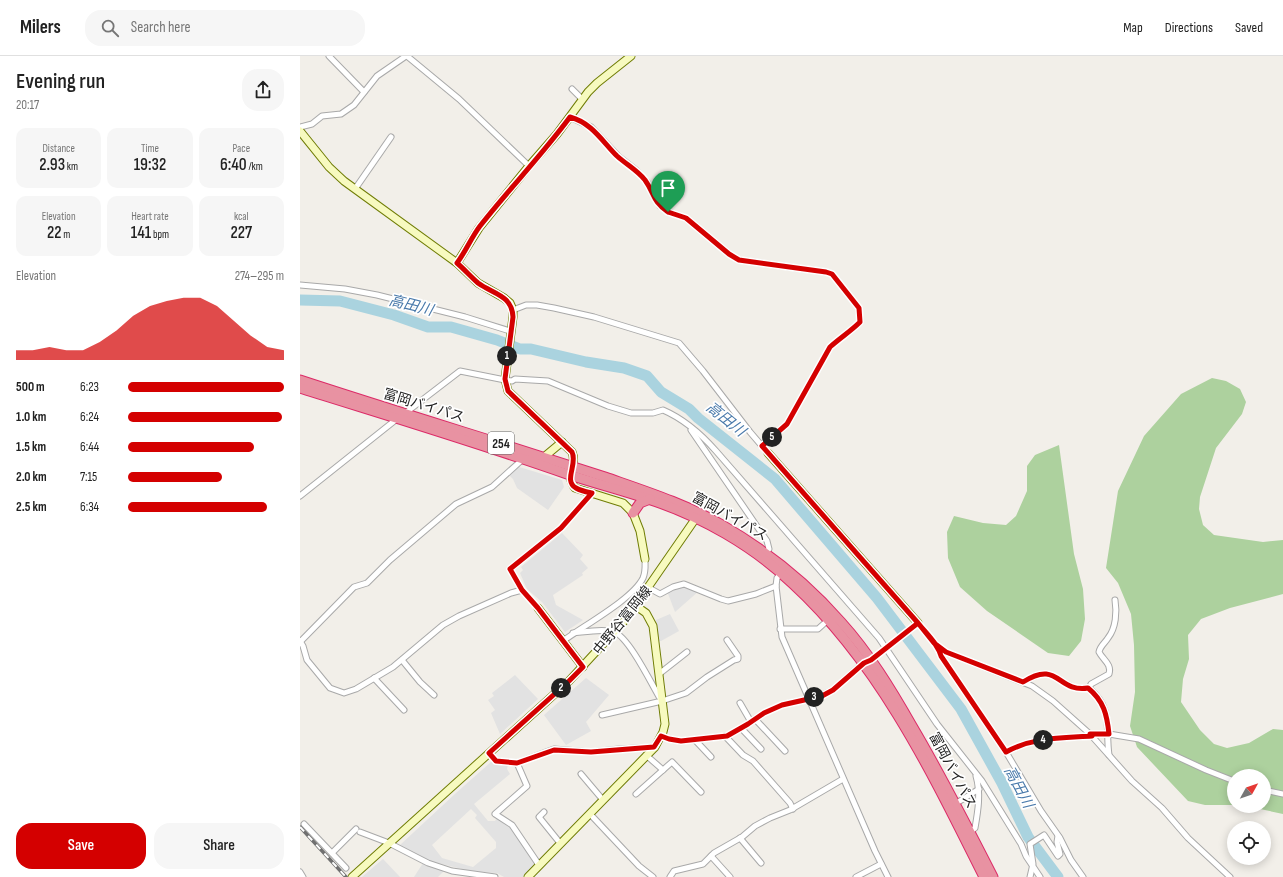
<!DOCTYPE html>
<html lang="en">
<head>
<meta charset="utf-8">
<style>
  :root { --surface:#fff; --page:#f6f6f6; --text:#222; --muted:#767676; --line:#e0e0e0; --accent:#d40000 }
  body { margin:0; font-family:"Sofia Sans Condensed","Noto Sans JP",sans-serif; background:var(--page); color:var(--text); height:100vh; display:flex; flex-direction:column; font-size:15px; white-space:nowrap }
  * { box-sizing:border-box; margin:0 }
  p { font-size:13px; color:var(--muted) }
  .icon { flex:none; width:22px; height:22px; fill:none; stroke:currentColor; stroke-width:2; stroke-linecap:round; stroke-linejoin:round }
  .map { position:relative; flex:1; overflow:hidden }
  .details { display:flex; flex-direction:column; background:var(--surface); width:300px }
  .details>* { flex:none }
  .needle { width:26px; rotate:50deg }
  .controls { position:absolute; left:927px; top:713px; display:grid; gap:8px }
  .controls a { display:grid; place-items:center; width:44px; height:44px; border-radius:50%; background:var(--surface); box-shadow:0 2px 10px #0003; font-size:20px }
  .pin { position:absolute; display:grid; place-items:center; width:34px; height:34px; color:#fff; margin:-41px -17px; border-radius:50% 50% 50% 0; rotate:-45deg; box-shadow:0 0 4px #0007 }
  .pin .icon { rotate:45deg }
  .km { position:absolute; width:20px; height:20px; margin:-10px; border-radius:50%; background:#222; color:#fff; font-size:11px; line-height:20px; text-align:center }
  .round { display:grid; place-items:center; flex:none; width:42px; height:42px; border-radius:16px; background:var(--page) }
  .headline { display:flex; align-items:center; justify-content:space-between; height:68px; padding:0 16px }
  h1 { font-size:22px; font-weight:600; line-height:30px }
  .stats { display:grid; grid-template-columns:repeat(3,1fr); gap:6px; height:68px; padding:4px 16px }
  .stats div { display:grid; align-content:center; border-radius:10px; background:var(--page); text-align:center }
  .stats b { font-size:17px; font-weight:600 }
  .stats small { font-size:11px; font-weight:400 }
  .stats p { font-size:11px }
  .chart { height:112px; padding:8px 16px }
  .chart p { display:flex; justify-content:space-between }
  .chart svg { width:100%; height:72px; margin-top:4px; fill:var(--accent); opacity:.7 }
  .action { display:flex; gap:8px; margin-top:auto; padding:8px 16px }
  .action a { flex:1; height:46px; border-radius:16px; background:var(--accent); color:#fff; font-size:16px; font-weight:600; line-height:46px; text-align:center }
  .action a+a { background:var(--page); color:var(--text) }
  ul { padding:0 16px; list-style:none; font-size:13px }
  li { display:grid; grid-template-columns:64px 48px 1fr; align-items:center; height:30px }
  li i { height:10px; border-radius:5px; background:var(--accent) }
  header { display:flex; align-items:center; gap:24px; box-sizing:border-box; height:56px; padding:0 20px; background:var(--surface); border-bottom:1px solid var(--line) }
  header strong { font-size:19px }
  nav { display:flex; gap:22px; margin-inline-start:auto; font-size:14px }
  .search { width:280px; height:36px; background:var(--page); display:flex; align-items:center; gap:10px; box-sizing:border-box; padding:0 14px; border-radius:16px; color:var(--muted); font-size:15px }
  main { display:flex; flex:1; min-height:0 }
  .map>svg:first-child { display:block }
  .forest { fill:#add19e }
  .parking { fill:#e2e2e2; fill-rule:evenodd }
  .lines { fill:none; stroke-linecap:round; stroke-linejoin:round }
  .river { stroke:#aad3df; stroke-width:11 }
  .street-casing { stroke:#a9a9a9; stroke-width:7 }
  .secondary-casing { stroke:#707d05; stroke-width:9 }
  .highway-casing { stroke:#dc2a67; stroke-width:11 }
  .street { stroke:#fff; stroke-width:5 }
  .secondary { stroke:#f7fabf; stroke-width:7 }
  .highway { stroke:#e892a2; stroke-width:9 }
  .rail-casing { stroke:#707070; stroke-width:3.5 }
  .rail { stroke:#fff; stroke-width:2; stroke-dasharray:6; stroke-linecap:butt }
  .route-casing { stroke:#fff; stroke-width:8 }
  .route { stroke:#d40000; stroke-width:5 }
  .labels { text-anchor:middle; stroke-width:3.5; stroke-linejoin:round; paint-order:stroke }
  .shield { fill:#fff; stroke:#646464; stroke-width:1 }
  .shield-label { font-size:13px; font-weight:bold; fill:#222 }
  .street-label { font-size:14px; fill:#222; stroke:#fff }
  .water-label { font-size:15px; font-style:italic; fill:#4a7aab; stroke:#fff }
</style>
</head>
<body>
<header>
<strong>Milers</strong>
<div class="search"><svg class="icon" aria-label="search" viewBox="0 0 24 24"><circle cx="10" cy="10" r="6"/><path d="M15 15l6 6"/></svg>Search here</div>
<nav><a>Map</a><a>Directions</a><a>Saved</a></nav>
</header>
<main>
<section class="details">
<div class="headline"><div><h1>Evening run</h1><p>20:17</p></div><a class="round"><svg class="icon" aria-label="share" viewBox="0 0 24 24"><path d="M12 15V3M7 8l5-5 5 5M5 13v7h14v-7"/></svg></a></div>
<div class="stats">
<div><p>Distance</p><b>2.93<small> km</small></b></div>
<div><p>Time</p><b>19:32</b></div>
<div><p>Pace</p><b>6:40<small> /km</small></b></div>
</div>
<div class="stats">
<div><p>Elevation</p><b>22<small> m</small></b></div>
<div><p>Heart rate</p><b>141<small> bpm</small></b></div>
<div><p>kcal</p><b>227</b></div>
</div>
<div class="chart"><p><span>Elevation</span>274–295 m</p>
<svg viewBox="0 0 160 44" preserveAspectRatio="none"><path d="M0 44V38L10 38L20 36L30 38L40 38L50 33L60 26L70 17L80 11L90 8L100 6L110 6L120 11L130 20L140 29L150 36L160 38V44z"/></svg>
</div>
<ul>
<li><b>500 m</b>6:23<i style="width:100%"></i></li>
<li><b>1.0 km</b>6:24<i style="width:99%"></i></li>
<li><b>1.5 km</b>6:44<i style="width:81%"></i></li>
<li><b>2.0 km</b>7:15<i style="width:60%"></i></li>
<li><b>2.5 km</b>6:34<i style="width:89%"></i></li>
</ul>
<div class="action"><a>Save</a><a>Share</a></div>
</section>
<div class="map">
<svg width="983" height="821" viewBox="0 0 983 821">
  <rect width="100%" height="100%" fill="#f2efe9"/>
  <!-- forest -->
  <g class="forest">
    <path d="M912 322 926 325 940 333 946 346 942 358 916 392 900 441 899 453 903 469 914 479 963 486 983 484V538L930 552 901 563 888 579 889 603 883 623 881 646 900 674 914 688 927 692 949 687 973 673 983 674V758L946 750H964V720H934V749H905L888 745 837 691 830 670 835 636 834 589 831 558 818 527 806 512 818 435 844 380 881 338Z"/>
    <path d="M759 389 774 498 783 533 785 563 781 585 769 600 748 597 687 555 660 531 648 502 647 476 654 460 683 467 706 469 716 460 727 435V410L735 399Z"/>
  </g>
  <!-- parking -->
  <g class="parking">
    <path d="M216 410 262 424 264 431 248 454 217 432 213 423 208 418Z"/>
    <path d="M262 477 283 499 280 503 288 512 282 517 283 519 253 539 256 549 283 564 265 576 242 546 227 533 220 517 223 514 221 511Z"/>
    <path d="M384 529 400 534 375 556 367 535Z"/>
    <path d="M370 558 379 575 361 585H358L356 564Z"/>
    <path d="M215 619 238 643 200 678 191 657 195 654 188 644 194 640 192 637Z"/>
    <path d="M286 622 309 639 286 666 291 675 266 689 244 659Z"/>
    <path d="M191 706 208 708 207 713 210 718 174 748 188 765H195L197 762 211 771 236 808 223 821H204L197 817 174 816 130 805 100 789 156 737ZM171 753 177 759 175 762 196 786V792L173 811 142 802 132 789Z"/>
    <path d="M83 803 100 821H62Z"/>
    <path d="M123 807 145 814 138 821H114Z"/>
  </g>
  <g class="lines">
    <!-- river -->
    <path class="river" d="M0 244 40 245 94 259 128 271H151L197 284 220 293H231L286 306 324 312 347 320 361 336 389 353 398 362 475 423 577 542 661 653 702 727 728 781 758 821"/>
    <defs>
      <g id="street">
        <path d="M29 0 64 36"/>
        <path d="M107 0 159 43 229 110"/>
        <path d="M272 33 282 43"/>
        <path d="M270 61 291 71 318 100 336 114 347 126 360 150 369 156 386 162 429 198 439 204 526 216 532 218 559 252 560 266C551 275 540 282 530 291L487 368 462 390"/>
        <path d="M0 71 12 68 22 60 41 58 54 49 77 20 106 0"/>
        <path d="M55 133 91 81"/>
        <path d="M0 229 45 233 77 239 165 261 210 275"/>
        <path d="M213 254 226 249H237L254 252 294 261 379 287 403 315 450 376 468 397"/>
        <path d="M104 358 160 315 205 324 212 325 215 323 248 325 308 350 331 357H353L363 354C384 363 401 378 416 395L579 582 637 668 682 725 721 788 726 800 740 821"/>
        <path d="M391 374 467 485 469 493 466 497"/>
        <path d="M0 440 98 362"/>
        <path d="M481 517 477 522 476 530 482 581 575 795 588 821"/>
        <path d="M349 532 360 538 373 531 384 528 421 543 428 545 456 538 476 530"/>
        <path d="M222 534 210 513 261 472 292 437"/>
        <path d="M480 573H518L528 564"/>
        <path d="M273 577C284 576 304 572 314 576 329 581 352 629 361 644"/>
        <path d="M0 585 3 590 7 604 30 632 44 637 56 633 93 611 143 569 159 560 211 537 222 534 238 552"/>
        <path d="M263 585C283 570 333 543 343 522 346 515 345 510 345 503"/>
        <path d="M0 586 54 531 67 527 90 504 156 448 192 431 223 403"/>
        <path d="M639 592 641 600 706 696 741 755 760 782 771 804 783 821"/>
        <path d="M102 604 120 626 134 639"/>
        <path d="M359 618 387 596"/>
        <path d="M74 622 104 654"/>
        <path d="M723 626C759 603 757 637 789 632 814 654 805 671 809 699"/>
        <path d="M789 632 791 628 809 618C812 608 803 604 799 596 800 590 805 587 808 582 816 572 817 556 815 544"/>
        <path d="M440 647 451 666"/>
        <path d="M302 659 362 645 386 637 407 621 434 604 438 603V600L427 584"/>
        <path d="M455 663 485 695"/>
        <path d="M441 672 461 693"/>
        <path d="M790 678H809L839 683 906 714 934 725"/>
        <path d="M361 680 369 683 381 685 427 680 448 668 464 657 482 649 521 640 533 634 563 607 571 604 618 567 634 587 646 596 732 630 753 645 790 678 832 725 862 752 888 782 930 821"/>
        <path d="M425 680 443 699 453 705 490 747 493 753"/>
        <path d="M395 684 411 701"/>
        <path d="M706 696C733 681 761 682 792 680"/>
        <path d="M189 697 196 705 217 707 254 693 291 696 319 693 355 691"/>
        <path d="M346 699 363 714"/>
        <path d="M217 707 227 730 195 758 212 769 239 809"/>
        <path d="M281 718 303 744"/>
        <path d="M964 734 983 738"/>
        <path d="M336 738 372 706 401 736"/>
        <path d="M655 748 679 733"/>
        <path d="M244 756 239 761 260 787"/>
        <path d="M290 758 339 810 353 821"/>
        <path d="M4 768 46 812"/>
        <path d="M60 776 89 787 128 807 152 815 195 821"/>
        <path d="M670 776 675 772C678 755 681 737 676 720"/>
        <path d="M440 782 461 807"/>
        <path d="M32 797 56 773"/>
        <path d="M411 800 430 821"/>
        <path d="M0 816 3 821"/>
        <path d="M370 821 374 815 403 808 414 797 442 781 455 770 470 762 490 754 543 723"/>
        <path d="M556 821 581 808"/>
        <path d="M730 821 733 808 730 788 744 779 758 800 760 798 757 786 758 780"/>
      </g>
      <g id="secondary">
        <path d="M0 75 29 111 44 125 157 207 178 227 204 242 210 247 213 254V261L205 323 208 335 272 396C278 410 264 418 275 432L323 447 333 457 340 475 345 503"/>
        <path d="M157 207 179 172 229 110 257 78 288 36 297 27 331 0"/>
        <path d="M468 397 618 567"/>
        <path d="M244 401 262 386"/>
        <path d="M238 552 283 611"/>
        <path d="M52 821 269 625 326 563 398 459"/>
        <path d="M228 821 355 691 363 676 365 668 353 570 346 557 336 550"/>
      </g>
      <g id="highway">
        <path d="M0 324C67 346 135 367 202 388 237 399 271 410 305 421 345 435 386 448 422 469 467 495 507 527 541 566 569 597 591 633 612 670 641 719 667 770 693 821"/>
        <path d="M0 332C89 360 179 387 267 418 294 427 321 434 348 443 401 460 453 490 493 528 580 608 632 717 684 821"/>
        <path d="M333 457 340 447 350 443"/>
      </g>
    </defs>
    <!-- street casing -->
    <use href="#street" class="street-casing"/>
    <!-- secondary casing -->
    <use href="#secondary" class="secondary-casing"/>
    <!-- highway casing -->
    <use href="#highway" class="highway-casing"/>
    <!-- street -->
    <use href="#street" class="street"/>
    <!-- secondary -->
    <use href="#secondary" class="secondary"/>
    <!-- highway -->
    <use href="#highway" class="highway"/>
    <defs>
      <path id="rail" d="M0 771 46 821"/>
    </defs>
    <!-- rail casing -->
    <use href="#rail" class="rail-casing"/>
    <!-- rail -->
    <use href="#rail" class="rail"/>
  </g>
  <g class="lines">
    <defs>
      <path id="route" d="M368 156C352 145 355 138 345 124 337 114 327 109 317 100 302 85 292 67 270 61 242 99 209 133 180 170 171 182 166 195 157 207 164 213 171 221 178 227 193 238 212 239 213 261L205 323 208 335 272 396C278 408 263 425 276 432 281 435 287 436 292 437L261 472 210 513 222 534 238 552 283 611 269 625 189 697 196 705 217 707 254 694 291 696 354 691 361 680 369 683 381 685 427 680 448 668 464 657 482 649 522 640 533 634 564 607 571 604 618 567 634 587 646 596 723 626C759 603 757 637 788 632 804 645 807 659 809 678H790L792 680C761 682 733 681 706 696L641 600C638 588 626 577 618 567L462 390 487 368 530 291C540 282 551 275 560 266L559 252 532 218 526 216 439 204 429 198 386 162 368 156"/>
    </defs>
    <!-- route casing -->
    <use href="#route" class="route-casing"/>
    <!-- route -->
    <use href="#route" class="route"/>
  </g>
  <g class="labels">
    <!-- shield labels -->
    <rect class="shield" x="188" y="376" width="26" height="22" rx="3"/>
    <g class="shield-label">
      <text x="201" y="392">254</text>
    </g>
    <!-- street labels -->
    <g class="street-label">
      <text transform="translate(124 349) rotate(17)" y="5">富岡バイパス</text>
      <text transform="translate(430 460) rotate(29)" y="5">富岡バイパス</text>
      <text transform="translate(322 564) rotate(-51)" y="5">中野谷富岡線</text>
      <text transform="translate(653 714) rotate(62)" y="5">富岡バイパス</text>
    </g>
    <!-- water labels -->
    <g class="water-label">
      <text transform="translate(111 249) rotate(14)" y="5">高田川</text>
      <text transform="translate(426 363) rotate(39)" y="5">高田川</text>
      <text transform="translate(719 731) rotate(62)" y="5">高田川</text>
    </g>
  </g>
</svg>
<div class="controls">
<a><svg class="needle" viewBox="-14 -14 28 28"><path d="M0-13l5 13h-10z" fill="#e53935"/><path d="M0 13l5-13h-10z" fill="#767676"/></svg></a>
<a><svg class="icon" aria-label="locate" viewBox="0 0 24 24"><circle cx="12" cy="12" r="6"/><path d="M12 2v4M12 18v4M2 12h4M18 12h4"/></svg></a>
</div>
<div class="pin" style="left:368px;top:156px;background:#1e9e55"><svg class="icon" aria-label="arrive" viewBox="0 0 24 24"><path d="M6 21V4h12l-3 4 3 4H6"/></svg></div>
<b class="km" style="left:207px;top:300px">1</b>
<b class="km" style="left:261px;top:632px">2</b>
<b class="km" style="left:514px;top:641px">3</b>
<b class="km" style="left:743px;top:684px">4</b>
<b class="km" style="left:472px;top:381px">5</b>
</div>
</main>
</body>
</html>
